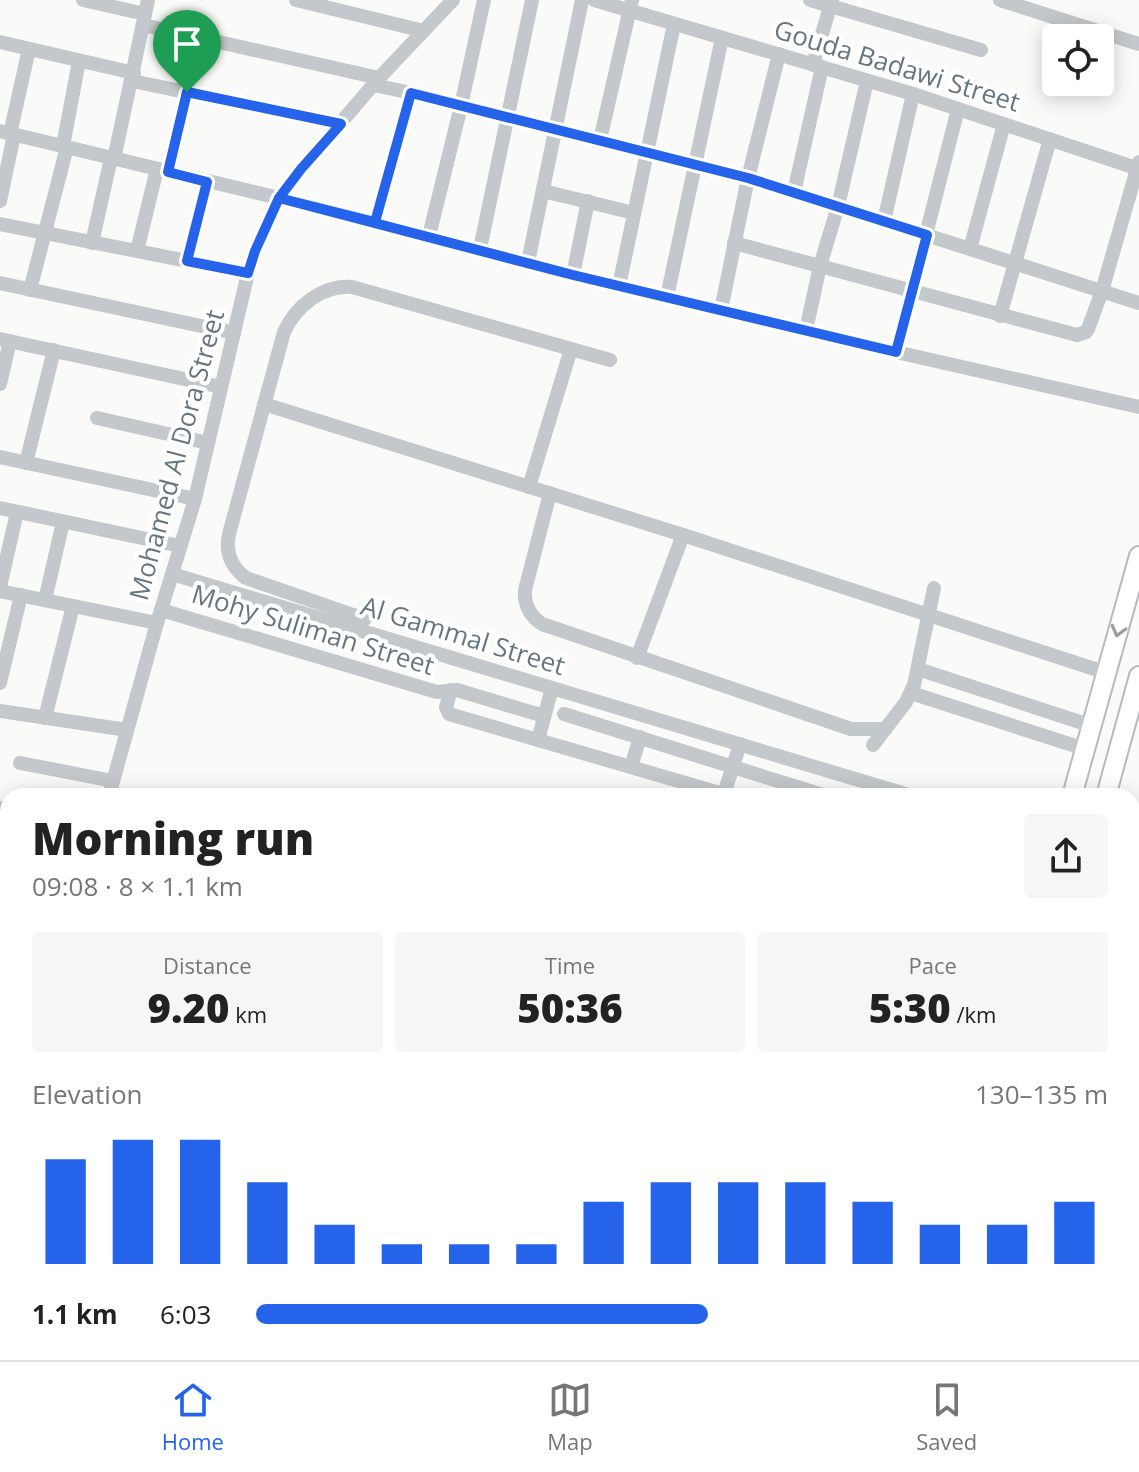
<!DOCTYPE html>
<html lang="en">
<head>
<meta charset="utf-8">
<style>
  :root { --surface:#fff; --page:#f6f6f6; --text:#222; --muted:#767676; --line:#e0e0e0; --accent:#2563eb }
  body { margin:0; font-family:"Open Sans",sans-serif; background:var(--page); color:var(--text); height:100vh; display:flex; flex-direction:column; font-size:30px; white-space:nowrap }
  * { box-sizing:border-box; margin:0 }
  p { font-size:26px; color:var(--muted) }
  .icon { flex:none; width:44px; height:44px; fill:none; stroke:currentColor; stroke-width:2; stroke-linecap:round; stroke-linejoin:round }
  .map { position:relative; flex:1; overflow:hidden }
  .details { position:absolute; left:0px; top:788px; width:1140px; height:572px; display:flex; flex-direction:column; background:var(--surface); border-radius:24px 24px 0 0; box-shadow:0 4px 20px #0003 }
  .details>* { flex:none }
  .controls { position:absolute; left:1042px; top:24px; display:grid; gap:16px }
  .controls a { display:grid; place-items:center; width:72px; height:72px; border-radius:8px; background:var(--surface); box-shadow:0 4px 20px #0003; font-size:40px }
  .pin { position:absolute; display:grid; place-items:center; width:68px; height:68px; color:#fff; margin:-82px -34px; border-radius:50% 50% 50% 0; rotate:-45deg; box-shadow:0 0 8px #0007 }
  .pin .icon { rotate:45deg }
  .round { display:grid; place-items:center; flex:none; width:84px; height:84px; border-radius:8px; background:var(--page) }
  .headline { display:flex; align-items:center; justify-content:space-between; height:136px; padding:0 32px }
  h1 { font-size:44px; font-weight:800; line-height:60px }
  .metrics { display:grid; grid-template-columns:repeat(3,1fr); gap:12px; height:136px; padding:8px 32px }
  .metrics div { display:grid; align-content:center; border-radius:8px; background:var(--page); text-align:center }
  .metrics b { font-size:40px; font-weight:800 }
  .metrics small { font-size:22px; font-weight:400 }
  .metrics p { font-size:22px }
  .chart { height:224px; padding:16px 32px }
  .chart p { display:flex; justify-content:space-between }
  .chart svg { width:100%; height:144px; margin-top:8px; stroke:var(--accent); stroke-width:6 }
  ul { padding:0 32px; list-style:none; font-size:26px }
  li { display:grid; grid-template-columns:128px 96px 1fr; align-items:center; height:60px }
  li i { height:20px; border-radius:10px; background:var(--accent) }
  .dock { display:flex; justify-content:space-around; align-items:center; height:112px; border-top:2px solid var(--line); background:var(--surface); font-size:22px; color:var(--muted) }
  .dock a { display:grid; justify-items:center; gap:4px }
  .dock .on { color:var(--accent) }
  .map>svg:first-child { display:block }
  .water { fill:#bbc7cb }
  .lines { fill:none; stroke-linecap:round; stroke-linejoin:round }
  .major-casing { stroke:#b5babe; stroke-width:22 }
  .minor { stroke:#c3c8cc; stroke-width:14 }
  .major { stroke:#fff; stroke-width:18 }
  .oneway { stroke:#939fa8 }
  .route-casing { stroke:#fff; stroke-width:16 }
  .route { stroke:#2563eb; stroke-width:10 }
  .labels { text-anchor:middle; stroke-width:8; stroke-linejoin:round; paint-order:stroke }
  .street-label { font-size:26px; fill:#657683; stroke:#fff }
</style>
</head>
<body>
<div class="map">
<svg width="1139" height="1360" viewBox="0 0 1139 1360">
  <rect width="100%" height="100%" fill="#fafaf8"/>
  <!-- water -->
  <g class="water">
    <path d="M1139 834V1283L1132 1307V860Z"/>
    <path d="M997 1352H1119L1117 1360H994Z"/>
  </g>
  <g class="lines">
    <defs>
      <g id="major">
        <path d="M1072 796 1139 556"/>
        <path d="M1106 796 1139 676"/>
        <path d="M912 1360 915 1352"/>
        <path d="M947 1360 949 1352"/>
      </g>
    </defs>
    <!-- major casing -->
    <use href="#major" class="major-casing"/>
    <!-- minor -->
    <g class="minor">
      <path d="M83 0 145 14"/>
      <path d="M296 0 424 31"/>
      <path d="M594 0 913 94 1139 169"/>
      <path d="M810 0 981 50"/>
      <path d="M1000 0 1139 44"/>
      <path d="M143 25 379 78"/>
      <path d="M0 42 134 73"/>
      <path d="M813 65 832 0"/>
      <path d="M132 81 341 124"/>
      <path d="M374 85 411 93 748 178 1139 303"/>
      <path d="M0 131 279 198 619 286 896 352 1139 407"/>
      <path d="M10 134 29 49"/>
      <path d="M600 140 632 0"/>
      <path d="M63 146 79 61"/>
      <path d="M114 159 148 0"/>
      <path d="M168 172 187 92"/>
      <path d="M543 191 634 213"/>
      <path d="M794 192 822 67"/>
      <path d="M0 201 14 135"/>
      <path d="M884 221 913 94"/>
      <path d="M375 222 411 93"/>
      <path d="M0 224 248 273"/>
      <path d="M429 236 461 106 484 0"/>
      <path d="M92 243 111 158"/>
      <path d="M734 243 1077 335 1086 332 1088 329 1102 291 1139 162"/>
      <path d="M480 249 532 0"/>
      <path d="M970 249 1004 124"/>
      <path d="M137 251 157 169"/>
      <path d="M187 261 207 182"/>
      <path d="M528 262 582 0"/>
      <path d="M573 275 588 201"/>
      <path d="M0 283 234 333"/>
      <path d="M619 286 674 24"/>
      <path d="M30 290 67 147"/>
      <path d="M667 297 722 38"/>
      <path d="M721 310 748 178 779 54"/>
      <path d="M1000 316 1050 139"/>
      <path d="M806 330 820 266 838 206 867 81"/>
      <path d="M0 339 221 387"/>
      <path d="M896 352 958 109"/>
      <path d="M0 384 10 341"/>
      <path d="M264 404 683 535 1107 673"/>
      <path d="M97 418 208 443"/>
      <path d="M0 457 195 499"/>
      <path d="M26 463 54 350"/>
      <path d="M529 487 571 349"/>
      <path d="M550 493 525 590C524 605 530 616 542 624L851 729H885"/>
      <path d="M0 508 180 546"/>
      <path d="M172 574 912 796"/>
      <path d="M0 587 17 512"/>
      <path d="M0 591 157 623"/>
      <path d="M45 600 63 522"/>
      <path d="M161 610 437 692 457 690 544 716"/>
      <path d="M365 619 246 578C231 567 225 553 229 534L284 332C296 306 322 285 352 287L610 360"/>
      <path d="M637 658 683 535"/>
      <path d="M918 669 1092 726"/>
      <path d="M0 683 21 595"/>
      <path d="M451 690 446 707 449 714 730 796"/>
      <path d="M911 693 1085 749"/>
      <path d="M0 711 127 730"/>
      <path d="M564 714 826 796"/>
      <path d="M45 718 73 606"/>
      <path d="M538 740 552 688"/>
      <path d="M873 745 906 702 914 685 934 588"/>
      <path d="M20 763 113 781"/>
      <path d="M631 767 640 737"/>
      <path d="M724 794 740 744"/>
      <path d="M109 796 157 623 195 499 248 273 264 230 279 198 301 169 379 78 453 0"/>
      <path d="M0 808 8 809"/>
      <path d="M0 1310 8 1312"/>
      <path d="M167 1352 199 1360"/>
      <path d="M29 1360 31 1352"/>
    </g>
    <!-- major -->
    <use href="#major" class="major"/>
  </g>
  <!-- one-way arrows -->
  <defs><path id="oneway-chevron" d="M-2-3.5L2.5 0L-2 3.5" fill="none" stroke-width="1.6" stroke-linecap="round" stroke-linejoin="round" transform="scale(2)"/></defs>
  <use class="oneway" href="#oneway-chevron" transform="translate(1118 631) rotate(105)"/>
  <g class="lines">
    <defs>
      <path id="route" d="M187 92 168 172 207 182 187 261 248 273 255 251 279 198 573 275 896 352 927 235 748 178 411 93 375 222 279 198 301 169 341 124 187 92"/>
    </defs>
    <!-- route casing -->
    <use href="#route" class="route-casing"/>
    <!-- route -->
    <use href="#route" class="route"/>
  </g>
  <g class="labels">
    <!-- street labels -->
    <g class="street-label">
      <text transform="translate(897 66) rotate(17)" y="9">Gouda Badawi Street</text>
      <text transform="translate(177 455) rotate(-75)" y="9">Mohamed Al Dora Street</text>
      <text transform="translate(313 630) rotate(17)" y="9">Mohy Suliman Street</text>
      <text transform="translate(463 636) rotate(17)" y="9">Al Gammal Street</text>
    </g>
  </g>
</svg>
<div class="controls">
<a><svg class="icon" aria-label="locate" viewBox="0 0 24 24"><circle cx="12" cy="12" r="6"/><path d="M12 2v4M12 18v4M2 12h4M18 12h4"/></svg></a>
</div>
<div class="pin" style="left:187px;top:92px;background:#1e9e55"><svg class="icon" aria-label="arrive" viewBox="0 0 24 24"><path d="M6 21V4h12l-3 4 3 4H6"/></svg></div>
<section class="details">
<div class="headline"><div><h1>Morning run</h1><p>09:08 · 8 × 1.1 km</p></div><a class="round"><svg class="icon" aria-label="share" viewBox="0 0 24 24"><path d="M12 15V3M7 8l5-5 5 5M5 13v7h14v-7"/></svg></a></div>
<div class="metrics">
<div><p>Distance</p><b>9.20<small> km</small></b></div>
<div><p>Time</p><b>50:36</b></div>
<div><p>Pace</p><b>5:30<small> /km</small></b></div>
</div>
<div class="chart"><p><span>Elevation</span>130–135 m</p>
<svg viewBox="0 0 160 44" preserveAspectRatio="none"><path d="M5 44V12M15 44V6M25 44V6M35 44V19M45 44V32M55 44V38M65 44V38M75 44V38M85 44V25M95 44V19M105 44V19M115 44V19M125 44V25M135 44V32M145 44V32M155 44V25"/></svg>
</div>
<ul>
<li><b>1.1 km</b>6:03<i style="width:53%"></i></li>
</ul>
</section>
</div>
<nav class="dock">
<a class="on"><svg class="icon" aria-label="home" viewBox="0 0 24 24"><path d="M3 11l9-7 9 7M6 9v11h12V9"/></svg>Home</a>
<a><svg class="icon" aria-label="map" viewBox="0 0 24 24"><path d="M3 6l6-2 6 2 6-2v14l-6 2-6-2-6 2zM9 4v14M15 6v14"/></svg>Map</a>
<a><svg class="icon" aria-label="saved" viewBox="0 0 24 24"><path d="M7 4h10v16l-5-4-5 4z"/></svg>Saved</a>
</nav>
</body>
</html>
